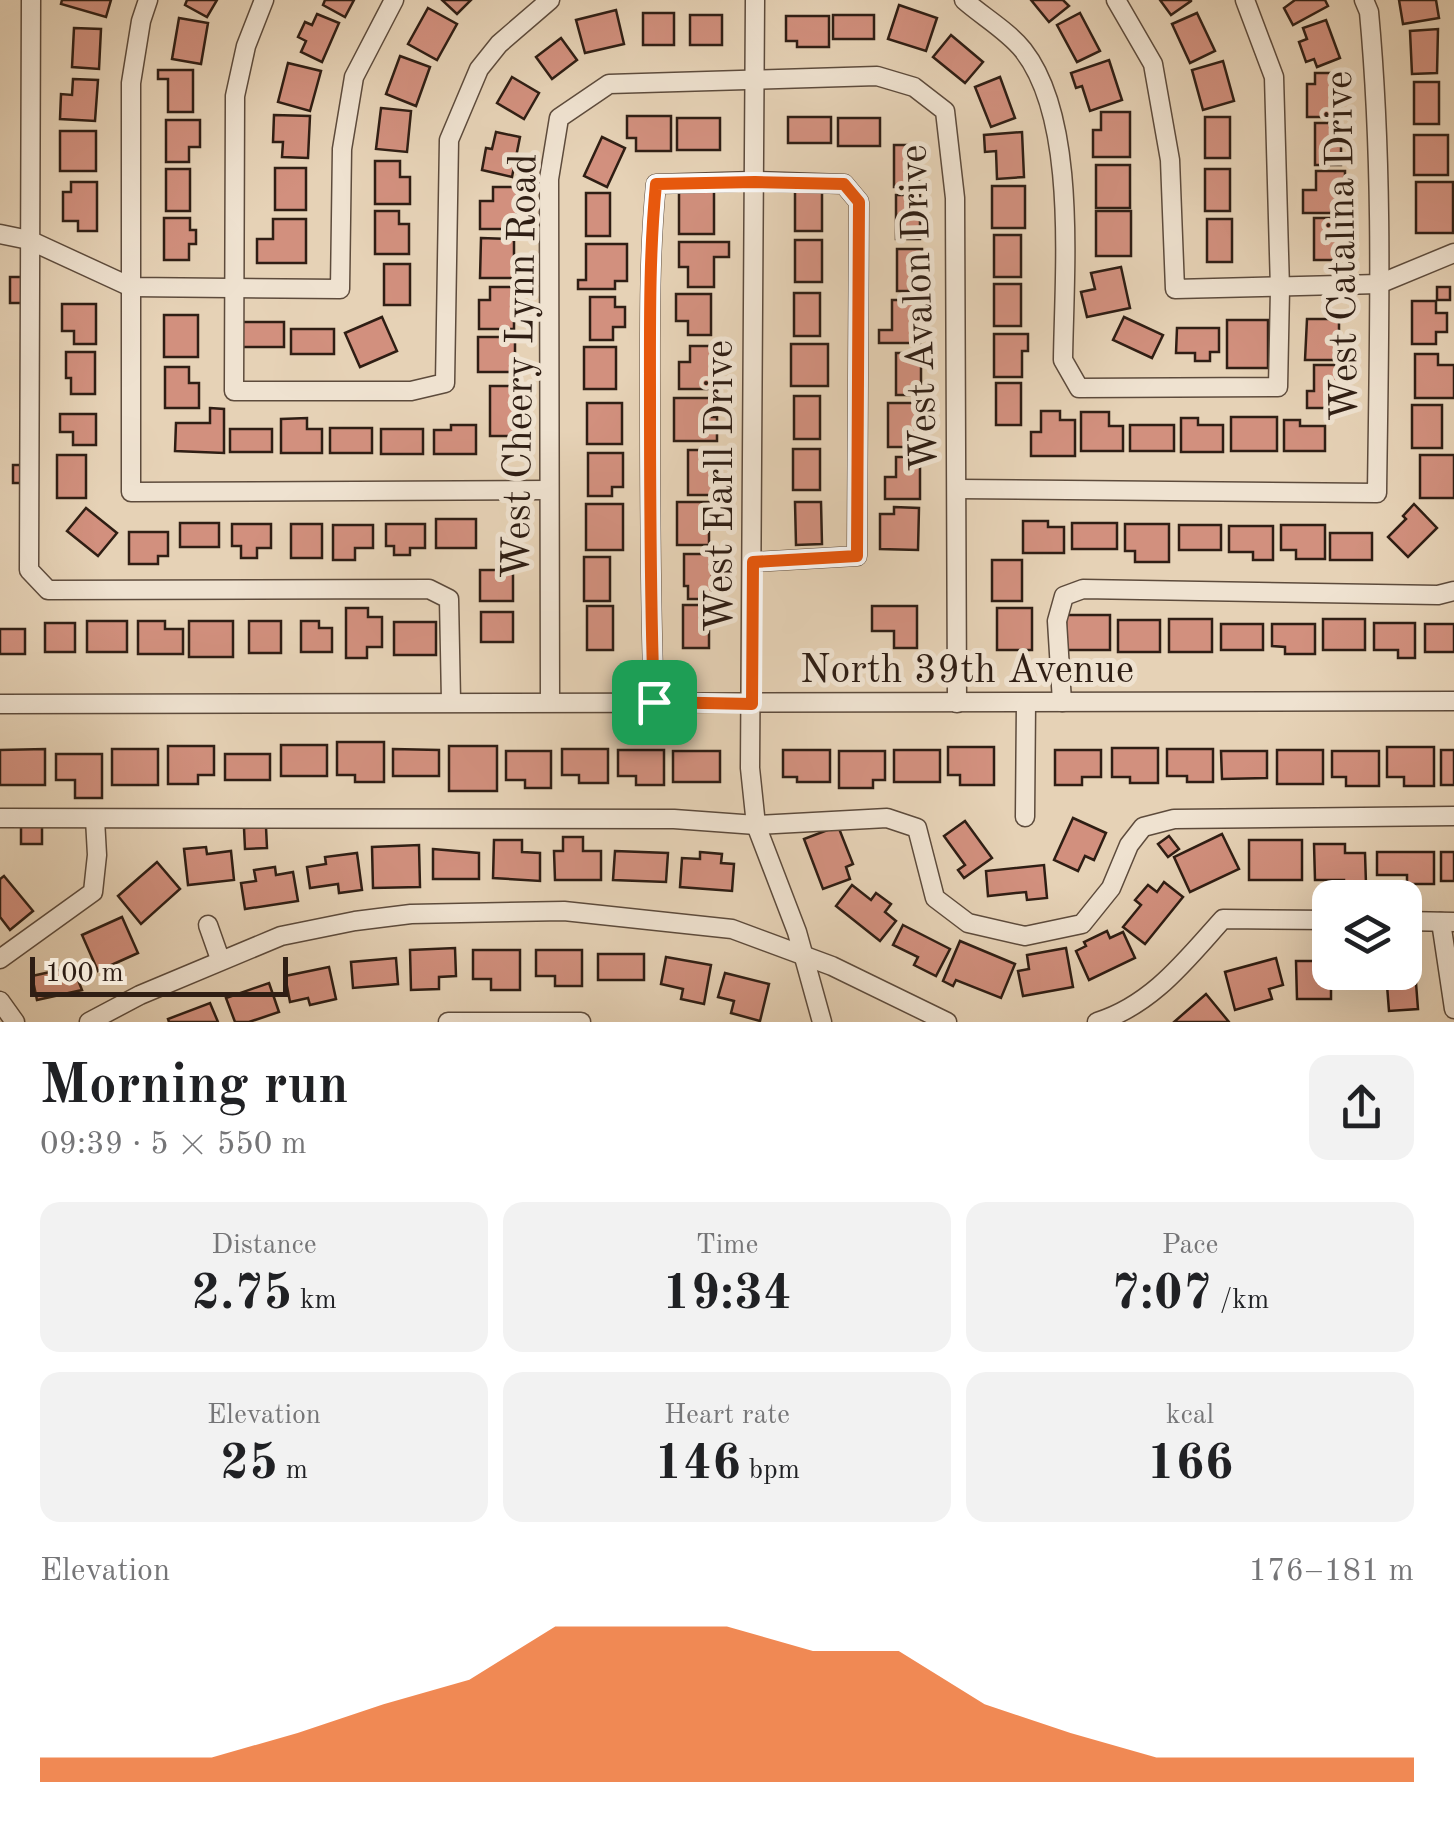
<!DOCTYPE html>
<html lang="en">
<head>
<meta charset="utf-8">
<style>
  :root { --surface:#fff; --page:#f2f2f2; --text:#202124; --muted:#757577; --accent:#ea580c }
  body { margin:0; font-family:"Old Standard TT",serif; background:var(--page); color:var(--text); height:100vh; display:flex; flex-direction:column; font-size:38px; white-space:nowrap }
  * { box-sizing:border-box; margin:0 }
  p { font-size:32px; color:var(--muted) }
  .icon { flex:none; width:55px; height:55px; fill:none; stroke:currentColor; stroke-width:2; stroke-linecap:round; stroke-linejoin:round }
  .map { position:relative; height:1022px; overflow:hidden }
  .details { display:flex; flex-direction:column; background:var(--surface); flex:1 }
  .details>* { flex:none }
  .controls { position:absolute; left:1312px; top:880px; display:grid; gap:20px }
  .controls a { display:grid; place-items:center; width:110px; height:110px; border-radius:20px; background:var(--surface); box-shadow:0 10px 40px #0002; font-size:50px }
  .scale { position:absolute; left:30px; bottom:25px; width:258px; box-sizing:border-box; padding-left:10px; border:5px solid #2f1e14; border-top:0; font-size:28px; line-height:35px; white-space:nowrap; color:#2f1e14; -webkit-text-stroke:8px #efe2d0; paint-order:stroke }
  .pin { position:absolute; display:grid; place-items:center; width:85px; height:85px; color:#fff; margin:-42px; border-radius:20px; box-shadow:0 5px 15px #0006 }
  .round { display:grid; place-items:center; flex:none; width:105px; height:105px; border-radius:20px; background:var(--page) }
  .summary { display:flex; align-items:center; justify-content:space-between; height:170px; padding:0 40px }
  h1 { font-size:55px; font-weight:800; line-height:75px }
  .metrics { display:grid; grid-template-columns:repeat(3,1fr); gap:15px; height:170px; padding:10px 40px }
  .metrics div { display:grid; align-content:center; border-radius:20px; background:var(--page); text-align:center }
  .metrics b { font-size:50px; font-weight:800 }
  .metrics small { font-size:28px; font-weight:400 }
  .metrics p { font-size:28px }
  .chart { height:280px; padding:20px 40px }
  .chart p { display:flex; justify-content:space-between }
  .chart svg { width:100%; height:180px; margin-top:10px; fill:var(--accent); opacity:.7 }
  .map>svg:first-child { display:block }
  .building { fill:#d2907e; stroke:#2f1e14; stroke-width:2.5 }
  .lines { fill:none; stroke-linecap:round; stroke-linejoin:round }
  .minor-casing { stroke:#5d4b3c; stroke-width:21 }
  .minor { stroke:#efe2d0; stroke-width:18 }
  .route-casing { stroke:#fff; stroke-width:20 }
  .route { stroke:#ea580c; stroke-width:12 }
  .labels { text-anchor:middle; stroke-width:10; stroke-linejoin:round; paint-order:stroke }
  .street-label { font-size:40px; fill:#2f1e14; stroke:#efe2d0 }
</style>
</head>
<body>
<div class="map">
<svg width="1454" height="1022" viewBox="0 0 1454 1022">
  <rect width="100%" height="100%" fill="#e6d2b6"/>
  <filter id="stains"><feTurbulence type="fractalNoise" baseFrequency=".002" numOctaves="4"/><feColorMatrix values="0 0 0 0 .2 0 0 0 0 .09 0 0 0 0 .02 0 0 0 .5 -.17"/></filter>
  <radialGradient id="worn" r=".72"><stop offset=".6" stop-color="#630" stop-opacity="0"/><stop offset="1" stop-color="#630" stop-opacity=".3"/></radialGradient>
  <!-- building -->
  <g class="building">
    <path d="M62 0H111L106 17 61 4Z"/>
    <path d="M187 0H217L207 17 185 5Z"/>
    <path d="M325 0H354L345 17 323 5Z"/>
    <path d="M442 0H471L457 14Z"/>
    <path d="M1031 0H1063L1069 6 1049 22Z"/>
    <path d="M1160 0H1191V1L1171 15Z"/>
    <path d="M1295 0H1325L1328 6 1293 25 1284 8Z"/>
    <path d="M1399 0H1436L1439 18 1403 24Z"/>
    <path d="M899 5 937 18 926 51 888 39Z"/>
    <path d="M428 8 457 24 437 60 408 44Z"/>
    <path d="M616 10 624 44 585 53 576 20Z"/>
    <rect x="643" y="13" width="31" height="32"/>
    <path d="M1080 13 1100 51 1077 62 1057 25Z"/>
    <path d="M1197 13 1215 51 1190 63 1172 24Z"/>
    <path d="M317 14 339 23 322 62 301 52 306 41 298 37 305 22 312 25Z"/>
    <rect x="690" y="15" width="32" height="30"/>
    <rect x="833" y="15" width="41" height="24"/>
    <path d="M786 16H829V47H797V41H786Z"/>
    <path d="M179 18 208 23 201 64 172 59Z"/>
    <path d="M1326 20 1340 58 1317 67 1314 59 1306 62 1299 42 1307 39 1303 28Z"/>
    <path d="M74 28 101 29 99 69 72 67Z"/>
    <path d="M1438 29 1437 73 1412 74 1410 31Z"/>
    <path d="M951 35 983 62 965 83 933 57Z"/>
    <path d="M561 38 577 60 552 79 536 57Z"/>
    <path d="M400 56 430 67 416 106 386 94Z"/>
    <path d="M1109 60 1122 100 1090 111 1082 86 1076 88 1071 73Z"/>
    <path d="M1223 61 1234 101 1203 110 1192 70Z"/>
    <path d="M288 63 321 71 310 111 278 102Z"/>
    <path d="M158 70H193V112H168V79H158Z"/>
    <path d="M1315 73H1341V117H1307V84H1315Z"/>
    <path d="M512 77 539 93 524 119 497 103Z"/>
    <path d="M1000 77 1015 118 991 127 975 87Z"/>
    <path d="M73 79 98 80 95 121 60 119 61 94 72 95Z"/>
    <rect x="1414" y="82" width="25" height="42"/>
    <path d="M381 108 411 111 407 152 376 149Z"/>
    <path d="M1101 112H1130V157H1093V130H1101Z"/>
    <path d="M274 115 310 116 308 158 282 157 283 142H273Z"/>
    <path d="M627 116H671V151H636V138H627Z"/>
    <rect x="788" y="117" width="43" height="26"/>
    <rect x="1205" y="117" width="25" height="41"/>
    <rect x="677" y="118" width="43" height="32"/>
    <rect x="838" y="118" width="42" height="28"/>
    <path d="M166 120H200V147H189V162H166Z"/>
    <rect x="1315" y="123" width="26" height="42"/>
    <rect x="60" y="131" width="36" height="40"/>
    <path d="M496 132 520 137 512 177 482 170 486 148 492 149Z"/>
    <path d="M1022 132 1024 177 997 179 996 151 985 152 984 135Z"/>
    <rect x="1414" y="135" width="34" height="40"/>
    <path d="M602 137 625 148 607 187 584 176Z"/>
    <rect x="894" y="145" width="25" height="42"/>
    <path d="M375 161H400V177H410V204H375Z"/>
    <rect x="1096" y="165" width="34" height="43"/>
    <rect x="275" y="168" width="31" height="42"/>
    <rect x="166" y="169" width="24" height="42"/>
    <rect x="1205" y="169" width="25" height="42"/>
    <path d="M1316 171H1345V213H1303V190H1316Z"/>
    <path d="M71 182H97V231H78V221H63V192H71Z"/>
    <rect x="1416" y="182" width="37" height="51"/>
    <rect x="992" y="186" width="33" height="42"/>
    <path d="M493 187H517V229H480V201H493Z"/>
    <rect x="795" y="188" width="27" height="43"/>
    <rect x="679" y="189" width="35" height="45"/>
    <rect x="586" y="193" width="24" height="43"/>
    <rect x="896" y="195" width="24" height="44"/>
    <path d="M375 211H399V224H409V254H375Z"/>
    <rect x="1096" y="211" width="35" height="45"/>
    <path d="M164 218H190V230H196V244H189V260H164Z"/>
    <rect x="1314" y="218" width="26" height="42"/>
    <path d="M273 219H306V263H257V239H273Z"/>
    <rect x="1207" y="219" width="25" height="43"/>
    <rect x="994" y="235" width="27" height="42"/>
    <path d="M481 238 514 239V278H480Z"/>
    <rect x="795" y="240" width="27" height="42"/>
    <path d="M679 242H729V257H714V287H688V267H679Z"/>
    <path d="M586 244H627V281H615V289H578V280H586Z"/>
    <rect x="897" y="249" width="25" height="42"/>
    <rect x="384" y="264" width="26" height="41"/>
    <path d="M1121 267 1130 308 1087 317 1081 292 1095 289 1091 273Z"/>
    <rect x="10" y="277" width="15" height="26"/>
    <rect x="994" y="284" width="27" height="42"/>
    <path d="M490 287H514V329H479V300H490Z"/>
    <rect x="1437" y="287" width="13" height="13"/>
    <rect x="794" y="293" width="26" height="43"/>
    <path d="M676 294H711V335H688V321H676Z"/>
    <path d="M590 297H615V307H625V327H613V340H590Z"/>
    <path d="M892 300H920V343H879V330H892Z"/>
    <path d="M1412 301H1436V313H1447V332H1436V344H1412Z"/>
    <path d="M62 304H96V344H74V331H62Z"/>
    <rect x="164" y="315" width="34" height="42"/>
    <path d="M382 317 397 351 360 367 345 333Z"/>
    <path d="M1124 317 1163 335 1152 358 1113 340Z"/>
    <path d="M1307 319H1339V360H1305Z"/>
    <rect x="1227" y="320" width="41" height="48"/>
    <rect x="242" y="322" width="42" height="25"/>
    <path d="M1177 328H1219V352H1210V361H1195V353H1176Z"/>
    <rect x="291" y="329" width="43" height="25"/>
    <path d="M994 334H1028V351H1022V377H994Z"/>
    <rect x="478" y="337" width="37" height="35"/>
    <rect x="791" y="344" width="37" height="42"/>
    <path d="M690 346H713V389H679V362H690Z"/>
    <rect x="584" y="347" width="32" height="42"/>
    <path d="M66 352H95V394H71V378H66Z"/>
    <rect x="896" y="353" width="25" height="42"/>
    <path d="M1415 354H1438V365H1454V398H1415Z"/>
    <path d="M1314 365H1340V408H1307V391H1314Z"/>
    <path d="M165 367H189V383H199V408H165Z"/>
    <rect x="996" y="383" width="25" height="42"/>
    <rect x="490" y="386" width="25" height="50"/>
    <rect x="794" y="396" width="26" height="43"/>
    <path d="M674 398H712V417H717V441H674Z"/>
    <rect x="587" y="403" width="35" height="41"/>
    <rect x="888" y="403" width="33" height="44"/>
    <rect x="1412" y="405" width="30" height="43"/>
    <path d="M210 408 224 409V453L175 451 176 423H210Z"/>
    <path d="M1041 411H1060V420H1075V456H1031V432H1041Z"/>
    <path d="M1081 412H1109V426H1123V451H1081Z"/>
    <path d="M60 414H96V445H73V432H60Z"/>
    <rect x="1231" y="417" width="46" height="34"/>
    <path d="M307 418V429H322V453H281V419Z"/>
    <path d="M1181 418H1198V425H1223V452H1181Z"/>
    <path d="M1284 420H1300V426H1325V451H1284Z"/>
    <path d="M451 425H476V454H434V430H451Z"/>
    <rect x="1130" y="425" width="44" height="26"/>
    <rect x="330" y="428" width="42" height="25"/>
    <rect x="230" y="429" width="42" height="23"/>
    <rect x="381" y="429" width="42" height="25"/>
    <rect x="793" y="449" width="27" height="41"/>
    <rect x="688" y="450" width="25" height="45"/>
    <path d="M588 453H623V487H612V496H588Z"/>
    <rect x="57" y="455" width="29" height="43"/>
    <rect x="1420" y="455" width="34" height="43"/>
    <path d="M896 457H920V499H885V477H896Z"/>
    <rect x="13" y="465" width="8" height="18"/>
    <rect x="677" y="502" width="32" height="43"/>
    <path d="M795 502H821L822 544 796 545Z"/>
    <rect x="586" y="504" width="37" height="46"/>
    <path d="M1414 504 1437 528 1408 557 1388 537 1406 519 1403 516Z"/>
    <path d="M894 507 919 508 918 550 880 549V514H894Z"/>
    <path d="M86 508 117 533 98 556 67 531Z"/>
    <rect x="436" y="519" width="40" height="29"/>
    <path d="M1023 521H1048V527H1064V553H1023Z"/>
    <rect x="180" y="523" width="39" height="24"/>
    <rect x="1072" y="523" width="45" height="26"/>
    <path d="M232 524H271V548H257V558H241V546H232Z"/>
    <rect x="291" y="524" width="31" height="34"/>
    <path d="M386 524H425V548H410V555H394V546H386Z"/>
    <path d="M1125 524H1169V562H1135V551H1125Z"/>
    <path d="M333 525H373V548H355V560H333Z"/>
    <rect x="1179" y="525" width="42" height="25"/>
    <path d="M1281 525H1325V559H1296V550H1281Z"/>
    <path d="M1229 526H1273V560H1253V552H1229Z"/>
    <path d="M129 532H168V556H158V564H129Z"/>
    <rect x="1330" y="533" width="42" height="27"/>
    <path d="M684 554H712V599H688V586H684Z"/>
    <rect x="584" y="557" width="26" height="44"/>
    <rect x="992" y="560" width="30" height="41"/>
    <rect x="480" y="570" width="33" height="31"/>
    <rect x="683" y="605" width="26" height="43"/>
    <rect x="587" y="606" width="26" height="44"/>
    <path d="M872 606H917V648H894V631H872Z"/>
    <path d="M346 608H368V617H382V647H367V658H346Z"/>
    <rect x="997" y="608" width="35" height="42"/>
    <rect x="481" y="612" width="32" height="30"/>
    <rect x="1066" y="615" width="44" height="35"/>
    <rect x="1169" y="619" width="43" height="33"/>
    <rect x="1323" y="619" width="42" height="31"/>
    <rect x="1118" y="620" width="42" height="32"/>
    <rect x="87" y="621" width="40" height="31"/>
    <path d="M138 621H165V629H183V654H138Z"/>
    <rect x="189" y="621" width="44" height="36"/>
    <rect x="249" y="621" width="32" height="32"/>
    <path d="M301 621H319V628H332V652H301Z"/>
    <rect x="394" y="622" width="42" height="33"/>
    <rect x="45" y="623" width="30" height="29"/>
    <path d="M1374 623H1415V658H1398V650H1374Z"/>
    <rect x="1221" y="624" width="42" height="26"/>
    <path d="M1272 624H1315V654H1285V647L1272 646Z"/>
    <rect x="1425" y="624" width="29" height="28"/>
    <rect x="0" y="629" width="25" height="25"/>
    <path d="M337 742H384V782H355V775H337Z"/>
    <rect x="281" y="745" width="46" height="31"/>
    <path d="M168 746H214V775H198V784H168Z"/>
    <rect x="449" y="746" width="48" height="45"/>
    <path d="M948 747H994V785H960V775H948Z"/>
    <path d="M1387 747H1434V786H1404V777H1387Z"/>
    <path d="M1112 748H1158V783H1130V777H1112Z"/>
    <path d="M45 749V785H0V750Z"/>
    <rect x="112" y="749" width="46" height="36"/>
    <path d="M393 749 439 750V776H393Z"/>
    <path d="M562 749H608V783H579V775H562Z"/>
    <path d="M1167 749H1213V782H1187V776H1167Z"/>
    <path d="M618 750H664V785H636V776H618Z"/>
    <path d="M783 750H830V782H797V777H783Z"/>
    <rect x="894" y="750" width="46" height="32"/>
    <path d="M1055 750H1101V777H1082V785H1055Z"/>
    <rect x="1277" y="750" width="46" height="34"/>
    <rect x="1441" y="750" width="13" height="35"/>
    <path d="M506 751H551V788H525V780H506Z"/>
    <rect x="673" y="751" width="47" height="31"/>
    <path d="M839 751H885V780H873V788H839Z"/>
    <path d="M1221 751H1267V778L1222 779Z"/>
    <path d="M1332 751H1379V786H1346V777H1332Z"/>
    <path d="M56 754H102V798H75V780H56Z"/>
    <rect x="225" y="754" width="45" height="26"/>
    <path d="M1073 818 1106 833 1094 860 1085 856 1078 871 1054 860Z"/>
    <path d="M965 821 992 858 964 878 958 870 965 865 944 836Z"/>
    <rect x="21" y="823" width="21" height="21"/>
    <path d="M838 826 853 864 846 867 850 879 823 889 804 839Z"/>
    <path d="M266 827 267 848 245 849 244 828Z"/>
    <path d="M1222 834 1239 869 1190 892 1174 857Z"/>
    <path d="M1169 836 1179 849 1168 857 1158 844Z"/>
    <path d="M563 837H583V851H601V880H555L554 851H563Z"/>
    <path d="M494 840H522V852L540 853V881L493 878Z"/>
    <rect x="1249" y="840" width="53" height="40"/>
    <path d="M1314 844H1345V853H1365L1366 884H1344V880H1315Z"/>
    <path d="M419 845 420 887 373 888 372 847Z"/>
    <path d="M206 847 207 854 231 851 234 880 188 885 184 849Z"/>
    <path d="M433 849 479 853V879H433Z"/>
    <path d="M615 851 668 853 666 882 613 880Z"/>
    <path d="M700 852 722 854 721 863 734 864 732 891 680 887 682 858 700 859Z"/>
    <path d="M1377 852H1434V884H1407V875H1377Z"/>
    <rect x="1441" y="852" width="13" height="29"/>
    <path d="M357 853 362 890 339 893 338 884 310 888 307 867 326 864 325 857Z"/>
    <path d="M157 862 180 889 141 924 118 896Z"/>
    <path d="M1044 865 1047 898 1027 900 1026 892 988 896 986 871Z"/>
    <path d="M275 867 276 875 293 872 298 901 245 909 241 883 256 881 254 870Z"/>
    <path d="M4 876 33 911 10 930 0 917V879Z"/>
    <path d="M1164 882 1183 897 1145 944 1123 927 1141 905 1135 900 1148 885 1157 892Z"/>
    <path d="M852 885 871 900 876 893 891 904 885 912 896 921 880 941 836 906Z"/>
    <path d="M122 917 138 953 98 971 82 935Z"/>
    <path d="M903 925 950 949 936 976 914 965 918 957 893 945Z"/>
    <path d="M1107 931 1110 938 1123 932 1135 958 1089 980 1076 951 1086 946 1084 942Z"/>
    <path d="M960 941 1015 964 1001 998 956 980 953 986 943 981Z"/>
    <path d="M455 948 456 976 439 977V989L411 990 410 950Z"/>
    <path d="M1066 948 1073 987 1023 996 1018 971 1029 969 1027 955Z"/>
    <path d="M473 950H520V990H491V979H473Z"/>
    <path d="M536 950H582V986H555V976H536Z"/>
    <rect x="598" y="954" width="46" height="26"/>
    <path d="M666 957 711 965 704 1004 681 999 683 989 661 984Z"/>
    <path d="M1405 957H1414L1418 1009 1389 1011 1386 972H1405Z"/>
    <path d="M396 958 398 984 353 988 351 962Z"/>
    <path d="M1276 958 1283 985 1269 989 1272 999 1235 1010 1225 972Z"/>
    <path d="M1296 961H1330V972H1349V986H1331V999H1297Z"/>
    <path d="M73 967 82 990 37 1000 32 976Z"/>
    <path d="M329 967 336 999 310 1005 308 998 290 1002 285 976Z"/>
    <path d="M725 973 769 984 760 1021 731 1013 734 1001 718 997Z"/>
    <path d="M269 983 279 1012 249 1022H235L226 998Z"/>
    <path d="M1206 994 1229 1022H1174Z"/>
    <path d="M210 1003 218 1022H169L168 1019Z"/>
  </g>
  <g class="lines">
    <defs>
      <g id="minor">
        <path d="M31 0 29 570 48 590 429 589 449 599 451 701"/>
        <path d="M148 0 141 21 131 83V492L548 490"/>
        <path d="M264 0 246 46 235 96 234 391H411L445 383 449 140 479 69 499 44 550 0"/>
        <path d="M755 0 750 768 756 825 797 932 822 1022"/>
        <path d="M964 0C982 16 1008 31 1023 50 1078 120 1064 273 1063 360L1079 388 1278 387 1280 289 1274 77 1245 0"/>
        <path d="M1116 0 1153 64 1170 160 1175 289 1379 284 1454 253"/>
        <path d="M0 234 29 240 131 287 340 289 342 149 354 77 394 0"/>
        <path d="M958 489 1377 493C1379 332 1384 172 1369 12L1364 0"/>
        <path d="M550 701 549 179 559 118 609 84 877 76 914 87 945 111 955 198 957 703"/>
        <path d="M654 702C650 600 650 499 650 397 650 326 649 255 656 184L755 181 844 184 859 202 857 556 753 562"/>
        <path d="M1062 702 1057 621 1064 596 1083 589 1438 595 1454 591"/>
        <path d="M0 704 1454 701"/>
        <path d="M1025 817 1026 703"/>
        <path d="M0 818 674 819 756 825 887 818 917 828 935 898 968 923 1025 936 1082 924 1111 888 1129 845 1143 827 1174 819 1454 816"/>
        <path d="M1405 921 1454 922"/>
        <path d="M1441 922 1454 1009"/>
        <path d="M208 925 220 959"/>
        <path d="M0 959 93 892 97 855 95 819"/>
        <path d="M0 1001 15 1022"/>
        <path d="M89 1022 140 995 281 936 355 921 411 914 564 911 732 929 832 966 947 1022"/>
        <path d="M448 1022H581"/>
        <path d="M1097 1022C1152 1005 1186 960 1223 919L1330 920"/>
      </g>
    </defs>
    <!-- minor casing -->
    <use href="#minor" class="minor-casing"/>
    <!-- minor -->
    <use href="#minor" class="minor"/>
  </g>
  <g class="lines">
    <defs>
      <path id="route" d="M755 182 844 184 859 202 857 556 753 562 752 704 654 702C650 600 650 499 650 397 650 326 649 255 656 184Z"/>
    </defs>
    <!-- route casing -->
    <use href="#route" class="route-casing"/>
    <!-- route -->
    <use href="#route" class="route"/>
  </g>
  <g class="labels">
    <!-- street labels -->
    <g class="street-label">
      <text transform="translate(1340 246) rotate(-91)" y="14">West Catalina Drive</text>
      <text transform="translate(917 308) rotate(-92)" y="14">West Avalon Drive</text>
      <text transform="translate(518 366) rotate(-89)" y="14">West Cheery Lynn Road</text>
      <text transform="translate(718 486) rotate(-90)" y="14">West Earll Drive</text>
      <text x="967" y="682">North 39th Avenue</text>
    </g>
  </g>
  <rect width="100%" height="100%" filter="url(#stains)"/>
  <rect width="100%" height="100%" fill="url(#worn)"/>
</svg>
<div class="controls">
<a><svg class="icon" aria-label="layers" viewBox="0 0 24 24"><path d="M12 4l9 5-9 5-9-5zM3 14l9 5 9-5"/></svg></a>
</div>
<div class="scale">100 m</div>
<div class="pin" style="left:654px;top:702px;background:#1e9e55"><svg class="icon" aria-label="arrive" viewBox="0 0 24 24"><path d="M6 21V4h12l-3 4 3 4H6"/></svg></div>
</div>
<section class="details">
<div class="summary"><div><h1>Morning run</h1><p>09:39 · 5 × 550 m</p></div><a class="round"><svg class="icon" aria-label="share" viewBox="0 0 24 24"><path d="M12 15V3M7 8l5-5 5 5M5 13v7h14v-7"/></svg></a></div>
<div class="metrics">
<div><p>Distance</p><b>2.75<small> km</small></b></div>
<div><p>Time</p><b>19:34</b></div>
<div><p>Pace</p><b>7:07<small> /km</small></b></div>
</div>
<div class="metrics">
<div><p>Elevation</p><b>25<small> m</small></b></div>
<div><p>Heart rate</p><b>146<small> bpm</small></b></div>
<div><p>kcal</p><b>166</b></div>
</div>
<div class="chart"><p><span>Elevation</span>176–181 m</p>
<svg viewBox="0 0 160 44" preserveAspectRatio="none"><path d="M0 44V38L10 38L20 38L30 32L40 25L50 19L60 6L70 6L80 6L90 12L100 12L110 25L120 32L130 38L140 38L150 38L160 38V44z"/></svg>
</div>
</section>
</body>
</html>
